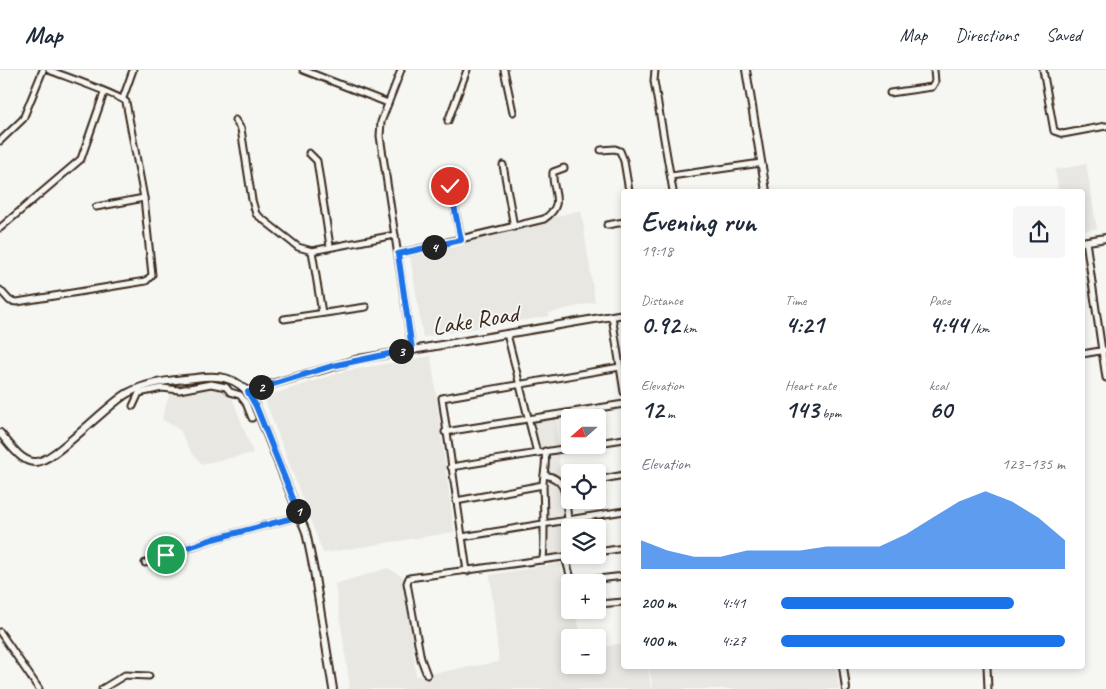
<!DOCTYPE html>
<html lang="en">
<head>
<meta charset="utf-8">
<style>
  :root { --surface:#fff; --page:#f6f6f7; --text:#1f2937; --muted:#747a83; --line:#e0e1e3; --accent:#1a73e8 }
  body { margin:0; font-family:Caveat,sans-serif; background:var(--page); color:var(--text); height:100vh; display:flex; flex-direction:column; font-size:19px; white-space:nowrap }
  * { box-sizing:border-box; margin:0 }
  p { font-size:16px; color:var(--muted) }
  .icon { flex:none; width:28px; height:28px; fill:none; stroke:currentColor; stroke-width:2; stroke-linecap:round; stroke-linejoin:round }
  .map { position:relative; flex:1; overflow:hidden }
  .drawer { position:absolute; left:621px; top:119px; width:464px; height:480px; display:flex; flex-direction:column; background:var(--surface); border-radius:5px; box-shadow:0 2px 8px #0003 }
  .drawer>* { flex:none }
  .needle { width:32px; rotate:249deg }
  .controls { position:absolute; left:561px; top:339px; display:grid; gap:10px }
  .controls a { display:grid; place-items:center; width:45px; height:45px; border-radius:5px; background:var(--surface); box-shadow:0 2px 8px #0003; font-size:25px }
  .pin { position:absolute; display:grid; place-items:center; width:42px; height:42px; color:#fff; margin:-21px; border:2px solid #fff; border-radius:50%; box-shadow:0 1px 5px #0007 }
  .km { position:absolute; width:25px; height:25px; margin:-12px; border-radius:50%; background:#222; color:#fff; font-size:14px; line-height:25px; text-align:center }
  .round { display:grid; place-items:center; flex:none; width:52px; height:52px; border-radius:5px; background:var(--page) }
  .summary { display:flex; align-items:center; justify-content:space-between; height:85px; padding:0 20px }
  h1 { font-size:28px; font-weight:800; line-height:38px }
  .metrics { display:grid; grid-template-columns:repeat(3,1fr); gap:8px; height:85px; padding:5px 20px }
  .metrics div { display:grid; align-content:center }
  .metrics b { font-size:25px; font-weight:800 }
  .metrics small { font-size:14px; font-weight:400 }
  .metrics p { font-size:14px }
  .chart { height:140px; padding:10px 20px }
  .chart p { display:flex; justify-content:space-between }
  .chart svg { width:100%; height:90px; margin-top:5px; fill:var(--accent); opacity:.7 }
  ul { padding:0 20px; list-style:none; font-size:16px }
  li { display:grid; grid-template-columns:80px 60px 1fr; align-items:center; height:38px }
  li i { height:12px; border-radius:6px; background:var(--accent) }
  header { display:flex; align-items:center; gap:30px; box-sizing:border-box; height:70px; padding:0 25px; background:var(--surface); border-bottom:1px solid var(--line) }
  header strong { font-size:24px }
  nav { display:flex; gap:28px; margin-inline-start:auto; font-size:18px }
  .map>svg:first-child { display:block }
  .built { fill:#e8e7e2 }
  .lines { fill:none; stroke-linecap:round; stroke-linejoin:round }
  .minor-casing { stroke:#3b2a1e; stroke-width:9 }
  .major-casing { stroke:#3b2a1e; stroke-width:10 }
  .minor { stroke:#f6f6f2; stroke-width:5 }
  .major { stroke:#f6f6f2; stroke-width:6 }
  .route-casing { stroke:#fff; stroke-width:10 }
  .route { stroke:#1a73e8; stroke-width:6 }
  .labels { text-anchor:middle; stroke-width:4; stroke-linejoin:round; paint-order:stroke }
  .street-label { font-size:25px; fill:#3b2a1e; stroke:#f6f6f2 }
</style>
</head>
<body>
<header>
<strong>Map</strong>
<nav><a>Map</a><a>Directions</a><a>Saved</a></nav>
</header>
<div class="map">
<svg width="1106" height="619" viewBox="0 0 1106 619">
  <rect width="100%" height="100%" fill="#f6f6f2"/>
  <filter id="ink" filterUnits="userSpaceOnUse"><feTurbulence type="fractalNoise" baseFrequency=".02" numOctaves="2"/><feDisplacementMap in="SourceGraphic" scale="10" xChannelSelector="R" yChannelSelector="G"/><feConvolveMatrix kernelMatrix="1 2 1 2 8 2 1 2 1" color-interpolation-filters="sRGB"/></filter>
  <g filter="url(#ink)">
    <!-- built -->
    <g class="built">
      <path d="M1086 94 1097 159 1083 160 1082 121H1059L1055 100Z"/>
      <path d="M581 140 595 232 549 243V246L423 267 410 185Z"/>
      <path d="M431 286 454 462 323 483 264 327 346 301Z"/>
      <path d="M214 316 231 325 253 383 202 394 191 382 180 360 162 349 170 323Z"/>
      <path d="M556 345 565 487 543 490 545 382 537 383 528 349Z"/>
      <path d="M560 493 570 528V540H574L582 567 570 568V595H598V578L624 573V596H648L651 619H346L350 617 335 514 388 498 406 509 416 606 499 592 490 505Z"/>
      <path d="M836 596 839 619H653L649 597Z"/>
    </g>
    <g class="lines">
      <defs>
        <g id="minor">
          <path d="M303 0 388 33"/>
          <path d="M401 0 381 52 380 66 412 279"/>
          <path d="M504 0 513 42"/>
          <path d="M655 0 654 11 673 121"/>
          <path d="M1043 0 1054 61 1063 64 1106 56"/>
          <path d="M890 23 932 17 935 12 934 0"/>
          <path d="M123 28 133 0"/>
          <path d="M235 50 241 59 252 130 256 144 298 177 312 181 395 165"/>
          <path d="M448 51 467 0"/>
          <path d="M0 71 23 49 43 0"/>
          <path d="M601 80 615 79 620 81 624 91 629 121"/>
          <path d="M309 83 317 91 330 176"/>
          <path d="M503 95 514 157"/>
          <path d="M671 106 761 93"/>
          <path d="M450 116 461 169"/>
          <path d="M96 137 144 128"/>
          <path d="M607 155 624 152"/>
          <path d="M0 158 81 89 104 23"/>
          <path d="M1086 171 1106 308"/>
          <path d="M312 181 322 243"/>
          <path d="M398 184 544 149C567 133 551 122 553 102L564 98"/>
          <path d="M0 220 10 231 17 232 146 211 152 205 144 128 126 32C122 26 61 5 49 0"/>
          <path d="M612 246 624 322"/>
          <path d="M284 249 366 237"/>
          <path d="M507 264 537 383"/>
          <path d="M1082 284 1106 280"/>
          <path d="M133 336 139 323 162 318 179 320 211 314 226 317 230 322 240 325 246 333 252 348"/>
          <path d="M445 362 624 334"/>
          <path d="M598 373 624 369"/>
          <path d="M451 397 587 375"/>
          <path d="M545 405C569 410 565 429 568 449"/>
          <path d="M598 410 624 405"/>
          <path d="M456 431 543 415"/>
          <path d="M462 467 624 441"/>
          <path d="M598 482 624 478"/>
          <path d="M565 487 572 512 624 506"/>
          <path d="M543 490C545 465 544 441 543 416 543 403 547 396 545 381"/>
          <path d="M145 493 213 469 300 446"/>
          <path d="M467 501 442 328 620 297"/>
          <path d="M598 534 624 532"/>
          <path d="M0 562 39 619"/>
          <path d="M987 596 988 619"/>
          <path d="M427 605 421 589 407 513 409 508 578 485"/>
          <path d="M102 619 125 605 149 606"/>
        </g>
        <g id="major">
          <path d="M746 0 766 121"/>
          <path d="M1082 172 1106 168"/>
          <path d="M248 321 359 289 624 244"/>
          <path d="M0 363C9 373 20 391 34 392 53 394 107 334 128 323 148 312 173 310 195 308 219 305 236 306 252 327L306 462 314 501 333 619"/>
          <path d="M843 596 846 619"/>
        </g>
      </defs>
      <!-- minor casing -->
      <use href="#minor" class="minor-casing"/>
      <!-- major casing -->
      <use href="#major" class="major-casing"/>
      <!-- minor -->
      <use href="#minor" class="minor"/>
      <!-- major -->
      <use href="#major" class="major"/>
    </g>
  </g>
  <g class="lines" filter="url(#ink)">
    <defs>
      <path id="route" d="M166 485 213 469 300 446 256 336 248 322 332 296 412 279 398 184 461 170 450 116"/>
    </defs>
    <!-- route casing -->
    <use href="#route" class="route-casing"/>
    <!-- route -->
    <use href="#route" class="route"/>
  </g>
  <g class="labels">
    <!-- street labels -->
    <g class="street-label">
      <text transform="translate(475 249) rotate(-9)" y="9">Lake Road</text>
    </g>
  </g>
</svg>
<div class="controls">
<a><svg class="needle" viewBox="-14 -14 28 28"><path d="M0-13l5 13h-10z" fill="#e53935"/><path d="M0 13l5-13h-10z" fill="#747a83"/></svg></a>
<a><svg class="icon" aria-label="locate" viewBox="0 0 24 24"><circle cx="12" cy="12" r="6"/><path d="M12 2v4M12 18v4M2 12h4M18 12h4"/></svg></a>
<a><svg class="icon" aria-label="layers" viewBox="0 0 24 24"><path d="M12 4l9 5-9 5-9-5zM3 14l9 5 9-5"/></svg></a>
<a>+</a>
<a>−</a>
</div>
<div class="pin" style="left:166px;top:485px;background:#1e9e55"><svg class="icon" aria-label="arrive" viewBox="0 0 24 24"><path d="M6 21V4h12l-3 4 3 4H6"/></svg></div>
<div class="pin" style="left:450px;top:116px;background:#d93025"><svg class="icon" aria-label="check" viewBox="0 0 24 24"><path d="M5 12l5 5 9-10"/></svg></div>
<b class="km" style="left:298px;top:441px">1</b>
<b class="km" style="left:261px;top:317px">2</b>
<b class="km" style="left:401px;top:281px">3</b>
<b class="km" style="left:434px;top:177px">4</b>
<section class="drawer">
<div class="summary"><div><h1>Evening run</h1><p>19:18</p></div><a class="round"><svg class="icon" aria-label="share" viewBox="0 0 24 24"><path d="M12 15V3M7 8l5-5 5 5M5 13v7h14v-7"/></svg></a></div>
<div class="metrics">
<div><p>Distance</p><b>0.92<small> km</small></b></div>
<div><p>Time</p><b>4:21</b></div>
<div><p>Pace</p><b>4:44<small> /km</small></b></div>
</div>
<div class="metrics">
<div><p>Elevation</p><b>12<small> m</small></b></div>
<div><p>Heart rate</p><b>143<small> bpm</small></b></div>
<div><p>kcal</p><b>60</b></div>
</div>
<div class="chart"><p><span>Elevation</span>123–135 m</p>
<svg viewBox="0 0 160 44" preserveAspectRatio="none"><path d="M0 44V30L10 35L20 38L30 38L40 35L50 35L60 35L70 33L80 33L90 33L100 27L110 19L120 11L130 6L140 11L150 19L160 30V44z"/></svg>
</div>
<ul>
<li><b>200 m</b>4:41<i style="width:82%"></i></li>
<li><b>400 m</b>4:27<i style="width:100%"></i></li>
</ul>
</section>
</div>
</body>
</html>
